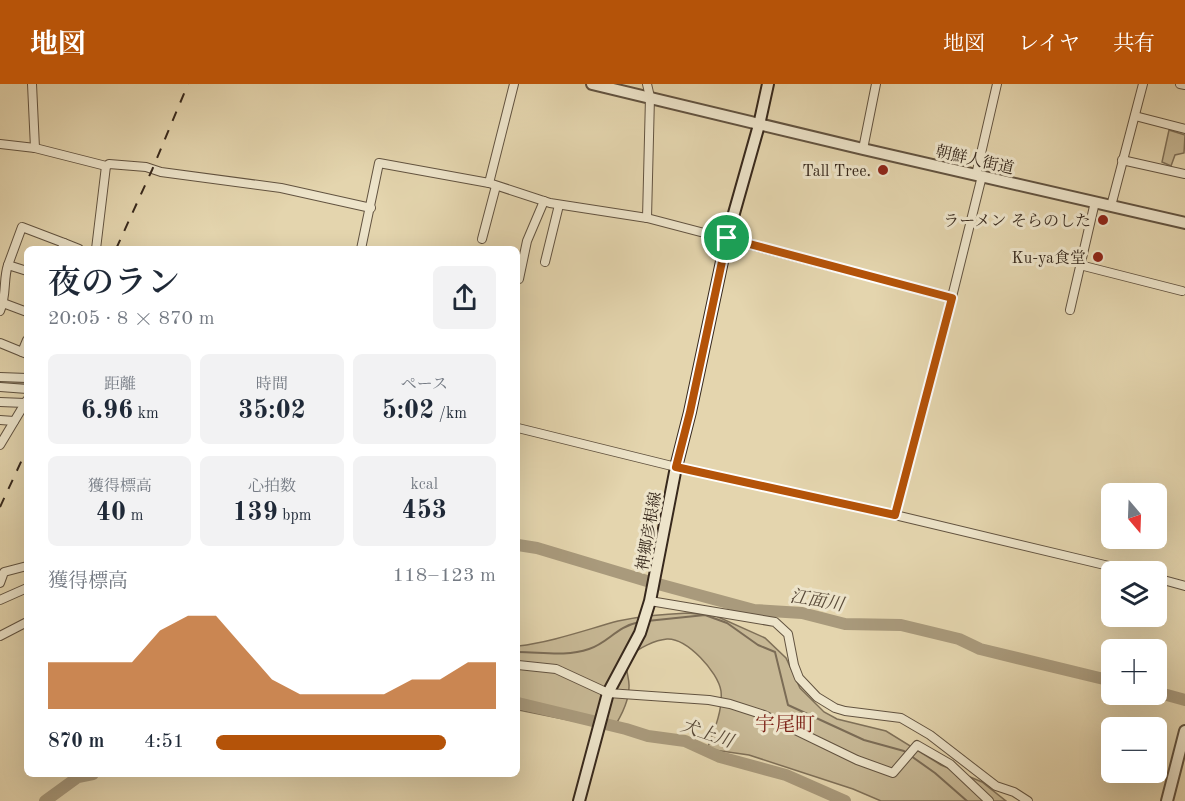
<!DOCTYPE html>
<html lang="ja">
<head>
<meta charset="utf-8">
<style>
  :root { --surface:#fff; --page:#f2f2f3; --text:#1f2937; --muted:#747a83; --accent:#b45309 }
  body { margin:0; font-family:"Old Standard TT","Noto Serif JP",serif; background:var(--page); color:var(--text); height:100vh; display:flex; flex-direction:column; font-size:22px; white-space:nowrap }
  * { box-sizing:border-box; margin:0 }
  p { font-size:20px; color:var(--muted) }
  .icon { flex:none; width:33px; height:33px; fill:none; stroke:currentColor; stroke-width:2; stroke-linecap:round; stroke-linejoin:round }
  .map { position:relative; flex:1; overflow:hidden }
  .details { position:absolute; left:24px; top:162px; width:496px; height:531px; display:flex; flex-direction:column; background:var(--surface); border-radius:9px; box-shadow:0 6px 24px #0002 }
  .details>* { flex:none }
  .needle { width:39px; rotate:161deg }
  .fabs { position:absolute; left:1101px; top:399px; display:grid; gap:12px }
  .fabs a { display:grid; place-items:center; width:66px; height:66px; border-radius:9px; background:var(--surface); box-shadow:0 6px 24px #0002; font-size:30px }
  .pin { position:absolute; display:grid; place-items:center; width:51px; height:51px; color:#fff; margin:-26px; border:3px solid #fff; border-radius:50%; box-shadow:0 2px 6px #0007 }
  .round { display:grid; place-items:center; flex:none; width:63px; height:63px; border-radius:9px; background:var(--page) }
  .summary { display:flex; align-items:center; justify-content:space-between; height:102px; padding:0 24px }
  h1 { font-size:33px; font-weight:600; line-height:45px }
  .figures { display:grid; grid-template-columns:repeat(3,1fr); gap:9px; height:102px; padding:6px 24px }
  .figures div { display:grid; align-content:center; border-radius:9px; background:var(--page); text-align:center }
  .figures b { font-size:26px; font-weight:600 }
  .figures small { font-size:16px; font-weight:400 }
  .figures p { font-size:16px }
  .chart { height:168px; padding:12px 24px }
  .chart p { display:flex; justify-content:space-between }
  .chart svg { width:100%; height:108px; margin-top:6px; fill:var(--accent); opacity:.7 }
  ul { padding:0 24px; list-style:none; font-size:20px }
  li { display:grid; grid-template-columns:96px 72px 1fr; align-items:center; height:45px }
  li i { height:15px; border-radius:8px; background:var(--accent) }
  header { display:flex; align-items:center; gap:36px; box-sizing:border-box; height:84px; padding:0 30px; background:var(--accent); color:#fff }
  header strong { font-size:28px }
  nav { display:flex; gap:33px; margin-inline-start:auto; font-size:21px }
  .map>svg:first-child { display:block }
  .green { fill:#c7b895; stroke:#7f7058; stroke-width:1.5 }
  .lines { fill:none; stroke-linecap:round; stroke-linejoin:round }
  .stream { stroke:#7b6c56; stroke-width:2 }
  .river { stroke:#a99a7c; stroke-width:12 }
  .minor-casing { stroke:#625340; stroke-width:10 }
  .tertiary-casing { stroke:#625340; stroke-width:14 }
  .secondary-casing { stroke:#37281c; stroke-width:14 }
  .minor { stroke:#ede4ca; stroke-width:8 }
  .tertiary { stroke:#ede4ca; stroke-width:10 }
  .secondary { stroke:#ede4ca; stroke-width:10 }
  .rail { stroke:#37281c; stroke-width:2; stroke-dasharray:10 10; stroke-linecap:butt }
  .route-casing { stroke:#fff; stroke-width:12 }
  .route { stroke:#b45309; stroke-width:8 }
  .poi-dot { fill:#8f2418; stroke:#ede4ca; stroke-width:2 }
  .labels { text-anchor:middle; stroke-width:6; stroke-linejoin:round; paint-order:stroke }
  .street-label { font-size:16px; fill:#37281c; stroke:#ede4ca }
  .poi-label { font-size:16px; fill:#37281c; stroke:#ede4ca; text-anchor:end }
  .water-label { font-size:18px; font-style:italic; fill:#594a39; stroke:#ede4ca }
  .quarter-label { font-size:20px; fill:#7a1f14; stroke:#ede4ca }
</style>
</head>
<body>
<header>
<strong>地図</strong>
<nav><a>地図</a><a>レイヤ</a><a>共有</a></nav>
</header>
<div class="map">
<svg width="1185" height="717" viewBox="0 0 1185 717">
  <rect width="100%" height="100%" fill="#e4d5ae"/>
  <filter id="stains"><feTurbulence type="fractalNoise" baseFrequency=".00333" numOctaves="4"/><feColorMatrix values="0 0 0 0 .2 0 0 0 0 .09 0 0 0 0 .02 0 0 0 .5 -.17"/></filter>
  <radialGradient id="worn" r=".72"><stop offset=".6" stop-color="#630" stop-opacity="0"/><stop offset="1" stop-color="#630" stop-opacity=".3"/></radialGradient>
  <!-- green -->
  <g class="green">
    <path d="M1169 46 1185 51 1184 69 1175 71 1171 82 1162 78Z"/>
    <path d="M688 529 716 532 765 554 786 574 800 604 824 628 837 635 886 647 941 681 982 698 1006 717H881L853 705 749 671 707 665C714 647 723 626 721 607 718 588 687 554 667 555 655 556 639 564 630 572 622 581 630 593 629 603 629 618 620 634 613 645L518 626V562C552 558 585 546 618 537 641 532 664 530 688 529Z"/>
  </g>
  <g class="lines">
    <!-- stream -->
    <g class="stream">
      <path d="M647 537 705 531 727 539 758 561 775 568 788 621 864 656 904 667 935 689 967 717"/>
      <path d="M518 568C541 568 566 573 589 565 608 559 616 543 639 538"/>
    </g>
    <!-- river -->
    <g class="river">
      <path d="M0 297 27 299"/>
      <path d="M518 461 537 464 647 497 754 526 802 529 845 540 901 541 959 555 980 565 1112 597"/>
      <path d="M1156 608 1185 616"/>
      <path d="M518 619 626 645 648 652 685 657 720 673 786 691 845 717"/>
      <path d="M45 717 78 693 93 690"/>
    </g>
    <defs>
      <g id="minor">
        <path d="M32 0 35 64"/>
        <path d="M647 0 650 13 647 134"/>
        <path d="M1180 0 1185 1"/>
        <path d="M1135 32 1185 45"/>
        <path d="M0 60 35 64 106 82 109 80 146 83 161 88 281 104 371 124"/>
        <path d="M863 65 876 0"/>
        <path d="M1122 76 1185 90"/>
        <path d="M976 91 997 0"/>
        <path d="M489 99 550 119 647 134 952 214"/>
        <path d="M1111 122 1143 0"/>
        <path d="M482 155 496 102"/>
        <path d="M64 159 79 165"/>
        <path d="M96 165 106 82"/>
        <path d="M361 165 379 79 489 99 514 0"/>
        <path d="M545 178 559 121"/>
        <path d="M8 181 22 143 64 159 62 165"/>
        <path d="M1080 181 1182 207"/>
        <path d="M519 195 527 157 544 117"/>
        <path d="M3 219 27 228"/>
        <path d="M1070 226 1095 118"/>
        <path d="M0 227C7 211 3 195 8 181L27 187"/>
        <path d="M0 259 27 270"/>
        <path d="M22 268 27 256"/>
        <path d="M0 293 27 294"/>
        <path d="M0 303 27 305"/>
        <path d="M0 318 25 319"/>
        <path d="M0 336 14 337"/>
        <path d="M518 344 676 383 895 431 1134 488"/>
        <path d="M0 361 27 316"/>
        <path d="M895 431 945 241 982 92"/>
        <path d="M1156 494 1185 502"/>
        <path d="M0 499 4 488 27 482"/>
        <path d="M0 516 27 504"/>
        <path d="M650 517 775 538 788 550 794 581 799 594 817 613 835 624 845 627 901 634 930 651 996 702 1014 708 1028 717"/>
        <path d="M0 552 27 538"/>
        <path d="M518 581 556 585 608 609 709 616 730 620 764 631 857 676 893 689 917 661 950 680 989 717"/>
      </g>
      <g id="tertiary">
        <path d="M592 0 863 65 1185 139"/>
        <path d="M1167 717 1185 647"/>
      </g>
      <path id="secondary" d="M579 717 608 609 640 549 650 517 676 383 690 328 727 154 759 41 768 0"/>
    </defs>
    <!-- minor casing -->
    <use href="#minor" class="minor-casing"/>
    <!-- tertiary casing -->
    <use href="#tertiary" class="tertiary-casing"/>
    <!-- secondary casing -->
    <use href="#secondary" class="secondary-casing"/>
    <!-- minor -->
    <use href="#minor" class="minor"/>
    <!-- tertiary -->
    <use href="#tertiary" class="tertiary"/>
    <!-- secondary -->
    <use href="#secondary" class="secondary"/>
    <!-- rail -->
    <g class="rail">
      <path d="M116 165 152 86 188 0"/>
      <path d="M0 423 27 365"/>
    </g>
  </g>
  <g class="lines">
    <defs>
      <path id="route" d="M727 154 952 214 895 431 676 383 690 328Z"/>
    </defs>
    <!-- route casing -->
    <use href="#route" class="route-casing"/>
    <!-- route -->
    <use href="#route" class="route"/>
  </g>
  <!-- markers -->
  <g class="poi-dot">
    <circle cx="883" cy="86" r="6"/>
    <circle cx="1103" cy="136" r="6"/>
    <circle cx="1098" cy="173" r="6"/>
  </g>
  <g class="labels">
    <!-- street labels -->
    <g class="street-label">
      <text transform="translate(975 75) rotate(13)" y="6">朝鮮人街道</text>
      <text transform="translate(648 447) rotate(-80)" y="6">神郷彦根線</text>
    </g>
    <!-- poi labels -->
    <g class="poi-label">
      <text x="871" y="92">Tall Tree.</text>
      <text x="1091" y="142">ラーメン そらのした</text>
      <text x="1086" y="179">Ku-ya食堂</text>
    </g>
    <!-- water labels -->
    <g class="water-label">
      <text transform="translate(817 516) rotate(10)" y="6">江面川</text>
      <text transform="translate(707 649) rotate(19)" y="6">犬上川</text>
    </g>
    <!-- quarter labels -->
    <g class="quarter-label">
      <text x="785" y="647">宇尾町</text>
    </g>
  </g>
  <rect width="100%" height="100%" filter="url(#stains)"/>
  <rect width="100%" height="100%" fill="url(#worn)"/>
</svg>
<div class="fabs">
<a><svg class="needle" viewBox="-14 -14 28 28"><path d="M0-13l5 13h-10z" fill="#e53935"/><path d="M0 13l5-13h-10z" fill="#747a83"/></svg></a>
<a><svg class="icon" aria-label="layers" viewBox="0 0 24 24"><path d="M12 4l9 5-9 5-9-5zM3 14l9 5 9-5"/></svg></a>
<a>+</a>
<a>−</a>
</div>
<div class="pin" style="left:727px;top:154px;background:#1e9e55"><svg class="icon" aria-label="arrive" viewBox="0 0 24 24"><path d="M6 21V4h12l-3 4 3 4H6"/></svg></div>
<section class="details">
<div class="summary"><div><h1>夜のラン</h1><p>20:05 · 8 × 870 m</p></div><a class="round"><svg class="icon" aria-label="share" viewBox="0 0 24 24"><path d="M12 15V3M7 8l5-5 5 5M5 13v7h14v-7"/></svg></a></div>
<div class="figures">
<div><p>距離</p><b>6.96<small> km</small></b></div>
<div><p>時間</p><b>35:02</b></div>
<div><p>ペース</p><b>5:02<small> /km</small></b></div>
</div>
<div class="figures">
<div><p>獲得標高</p><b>40<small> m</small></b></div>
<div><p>心拍数</p><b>139<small> bpm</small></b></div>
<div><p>kcal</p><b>453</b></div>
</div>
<div class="chart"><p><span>獲得標高</span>118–123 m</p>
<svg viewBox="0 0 160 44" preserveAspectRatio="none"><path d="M0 44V25L10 25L20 25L30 25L40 12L50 6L60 6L70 19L80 32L90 38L100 38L110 38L120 38L130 32L140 32L150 25L160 25V44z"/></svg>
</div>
<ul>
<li><b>870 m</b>4:51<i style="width:82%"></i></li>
</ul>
</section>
</div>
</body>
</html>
